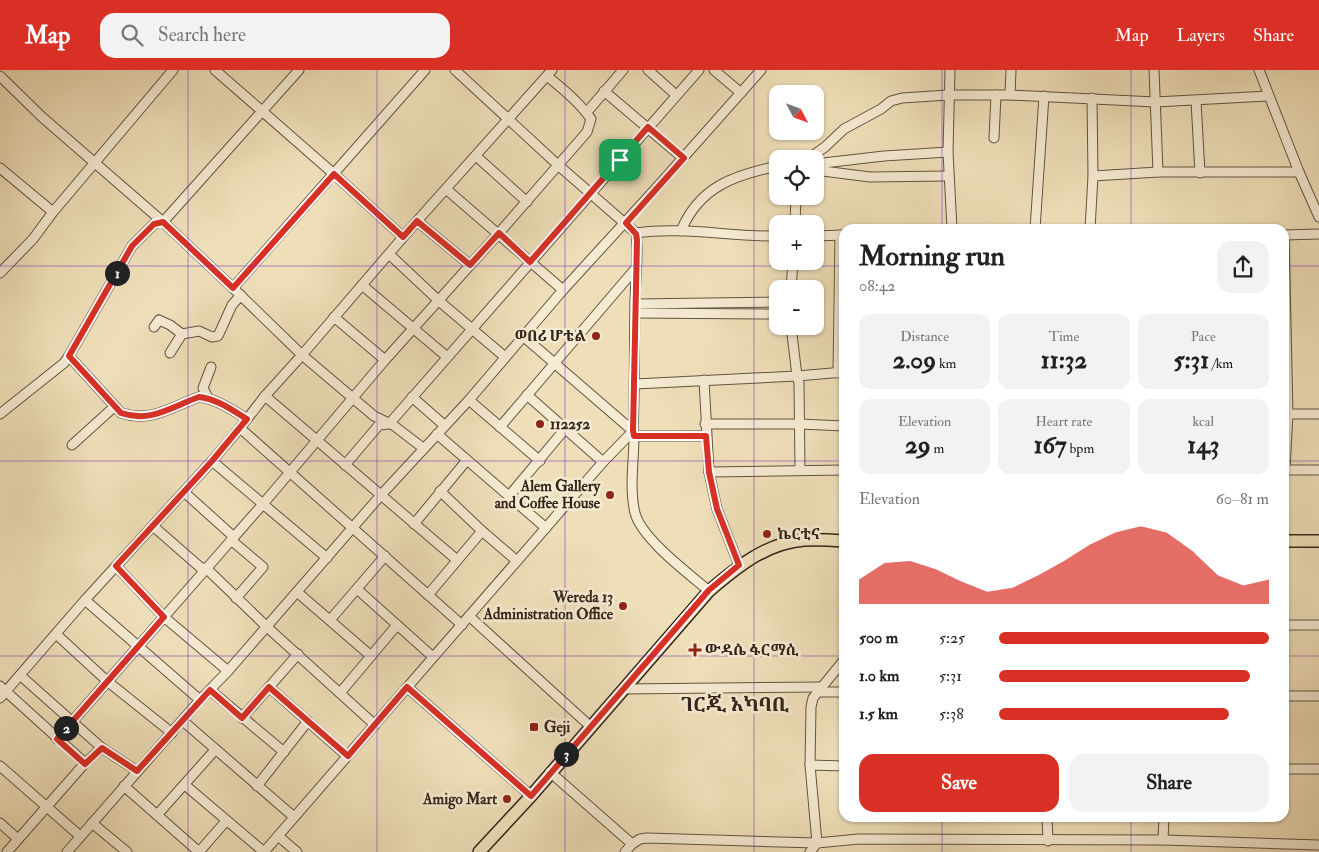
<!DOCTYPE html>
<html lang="en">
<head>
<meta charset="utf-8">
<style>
  :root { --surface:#fff; --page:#f2f2f2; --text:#222; --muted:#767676; --accent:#d93025 }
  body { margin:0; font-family:"IM FELL Double Pica","Noto Serif Ethiopic",serif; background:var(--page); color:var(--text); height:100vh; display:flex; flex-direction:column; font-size:19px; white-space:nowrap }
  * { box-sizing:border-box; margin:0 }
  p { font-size:16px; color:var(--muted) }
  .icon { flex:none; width:28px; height:28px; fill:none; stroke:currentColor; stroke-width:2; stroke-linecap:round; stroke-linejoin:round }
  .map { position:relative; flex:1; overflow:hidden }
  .side { position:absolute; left:839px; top:154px; width:450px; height:598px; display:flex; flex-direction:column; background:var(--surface); border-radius:15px; box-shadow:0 1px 4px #0004 }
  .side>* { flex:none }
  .needle { width:32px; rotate:131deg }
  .controls { position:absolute; left:769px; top:15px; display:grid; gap:10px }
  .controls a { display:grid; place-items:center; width:55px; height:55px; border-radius:10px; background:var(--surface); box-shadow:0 1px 4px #0004; font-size:25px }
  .pin { position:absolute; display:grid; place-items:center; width:42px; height:42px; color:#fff; margin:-21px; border-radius:10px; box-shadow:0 2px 8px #0006 }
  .km { position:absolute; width:25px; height:25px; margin:-12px; border-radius:50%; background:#222; color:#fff; font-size:14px; line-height:25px; text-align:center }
  .round { display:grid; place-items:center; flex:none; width:52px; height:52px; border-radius:15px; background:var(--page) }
  .summary { display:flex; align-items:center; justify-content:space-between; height:85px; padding:0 20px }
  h1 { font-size:28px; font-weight:800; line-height:38px }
  .stats { display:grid; grid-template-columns:repeat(3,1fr); gap:8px; height:85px; padding:5px 20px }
  .stats div { display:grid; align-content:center; border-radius:12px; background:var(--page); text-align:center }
  .stats b { font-size:25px; font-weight:800 }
  .stats small { font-size:14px; font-weight:400 }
  .stats p { font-size:14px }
  .chart { height:140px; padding:10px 20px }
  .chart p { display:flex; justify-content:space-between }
  .chart svg { width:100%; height:90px; margin-top:5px; fill:var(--accent); opacity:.7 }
  .primary-button { display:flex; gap:10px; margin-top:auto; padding:10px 20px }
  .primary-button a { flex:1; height:58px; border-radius:15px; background:var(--accent); color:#fff; font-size:20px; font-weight:800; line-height:58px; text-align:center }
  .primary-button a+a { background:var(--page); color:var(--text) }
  ul { padding:0 20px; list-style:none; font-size:16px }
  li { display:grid; grid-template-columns:80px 60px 1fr; align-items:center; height:38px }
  li i { height:12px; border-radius:6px; background:var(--accent) }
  header { display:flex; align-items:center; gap:30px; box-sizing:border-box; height:70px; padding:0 25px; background:var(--accent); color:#fff }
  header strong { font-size:24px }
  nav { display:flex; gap:28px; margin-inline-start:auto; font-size:18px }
  .search { width:350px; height:45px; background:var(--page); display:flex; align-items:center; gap:12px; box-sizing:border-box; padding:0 18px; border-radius:15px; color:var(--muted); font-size:19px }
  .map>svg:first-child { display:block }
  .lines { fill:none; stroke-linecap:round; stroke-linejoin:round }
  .minor-casing { stroke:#625441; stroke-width:11 }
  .major-casing { stroke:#332619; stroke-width:14 }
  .minor { stroke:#f5ead2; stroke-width:9 }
  .major { stroke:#efdfb9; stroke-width:11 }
  .route-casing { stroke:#fff; stroke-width:10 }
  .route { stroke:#d93025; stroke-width:6 }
  .grid { fill:none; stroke:#7b2cbf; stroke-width:1; stroke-opacity:0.55 }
  .poi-dot { fill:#8f2418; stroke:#f5ead2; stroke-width:2 }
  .labels { text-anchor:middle; stroke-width:5; stroke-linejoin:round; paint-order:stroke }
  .poi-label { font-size:15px; font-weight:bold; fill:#332619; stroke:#f5ead2; text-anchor:end }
  .district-label { font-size:20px; font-weight:bold; fill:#332619; stroke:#f5ead2 }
</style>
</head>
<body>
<header>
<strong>Map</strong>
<div class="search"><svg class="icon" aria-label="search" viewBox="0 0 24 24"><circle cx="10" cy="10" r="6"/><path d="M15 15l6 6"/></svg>Search here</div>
<nav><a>Map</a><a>Layers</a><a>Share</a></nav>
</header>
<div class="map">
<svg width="1319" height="782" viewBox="0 0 1319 782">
  <rect width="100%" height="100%" fill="#efdfb9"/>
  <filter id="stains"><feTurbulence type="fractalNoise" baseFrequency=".004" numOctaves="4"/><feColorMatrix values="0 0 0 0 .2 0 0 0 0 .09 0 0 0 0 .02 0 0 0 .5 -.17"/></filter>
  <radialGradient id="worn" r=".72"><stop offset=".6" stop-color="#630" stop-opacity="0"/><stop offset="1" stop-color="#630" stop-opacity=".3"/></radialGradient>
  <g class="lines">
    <defs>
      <g id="minor">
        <path d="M215 0 334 104 403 167"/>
        <path d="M455 0 558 95 636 163C639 183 635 213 635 233 634 276 635 318 633 361L634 366C634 391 629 419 635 443 642 469 688 503 709 521"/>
        <path d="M648 0 676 25"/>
        <path d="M714 0 741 23"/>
        <path d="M950 0 948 82 952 159"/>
        <path d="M1154 0 1158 102"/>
        <path d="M1259 0 1299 102 1319 147"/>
        <path d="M0 6 42 47 163 152 233 218 302 285 374 346 393 355 423 378"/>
        <path d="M604 21 683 88"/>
        <path d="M1010 25 1011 0"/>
        <path d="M1196 31 1200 103"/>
        <path d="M587 42 623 0"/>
        <path d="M994 68 996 25"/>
        <path d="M476 86 527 132"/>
        <path d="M808 89 825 77 844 59 881 39 891 31 902 28 948 25H1010L1155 32 1268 26"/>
        <path d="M815 94 884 86 948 82"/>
        <path d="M0 98 53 142"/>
        <path d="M815 100 870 107 948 106"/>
        <path d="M1093 106 1158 102H1299"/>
        <path d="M446 119 563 220"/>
        <path d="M417 151 470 195"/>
        <path d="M795 154 796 126"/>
        <path d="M1035 159 1044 26"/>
        <path d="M1090 159 1093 106 1092 28"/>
        <path d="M681 161C699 117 734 105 778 96"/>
        <path d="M636 163C683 156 731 167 778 166"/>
        <path d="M1284 165 1288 344 1285 400"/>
        <path d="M1284 165 1319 164"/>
        <path d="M815 166 844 165"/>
        <path d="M389 184 439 231 505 287"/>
        <path d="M0 203 33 169 53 142 173 0"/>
        <path d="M362 215 446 286"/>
        <path d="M233 218 425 0"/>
        <path d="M791 219 793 191"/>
        <path d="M635 234 778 232"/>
        <path d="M635 243 778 244"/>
        <path d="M334 247 385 290"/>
        <path d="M791 256 797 306 799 313 800 400"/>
        <path d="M154 257 159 250 170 255 182 264"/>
        <path d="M170 283 182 264 199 261 212 267 218 266 232 235 241 225"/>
        <path d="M69 286 121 343C151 353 171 337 199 327 217 329 232 340 247 349"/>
        <path d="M838 303 840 165"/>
        <path d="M704 310 709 402 717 439 739 495"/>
        <path d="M635 314 797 306 844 302"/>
        <path d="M527 325 603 392"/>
        <path d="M265 326 457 490"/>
        <path d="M412 327 444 355"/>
        <path d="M208 328 203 318 211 297"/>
        <path d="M469 330 540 391"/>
        <path d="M0 344 64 293 69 286 132 176 154 154 163 152 299 0"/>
        <path d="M1288 344H1319"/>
        <path d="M705 354H800L844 356"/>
        <path d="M500 357 636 198"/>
        <path d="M240 358 462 555"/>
        <path d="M437 364 546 458"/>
        <path d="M634 366H706"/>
        <path d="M72 375 114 337"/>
        <path d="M212 391 263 434 385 290 499 163 587 62 591 49C579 32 563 19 547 6"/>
        <path d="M345 395 379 355 389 354 699 0"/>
        <path d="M1284 400H1319"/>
        <path d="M709 402 844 400"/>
        <path d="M440 421 482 461 517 491"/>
        <path d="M509 426 565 359"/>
        <path d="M414 454 467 390"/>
        <path d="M153 456 201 498H206L267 557 375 655"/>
        <path d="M234 467 263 434 327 488"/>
        <path d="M231 470 263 497 236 528"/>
        <path d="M116 496 164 547 234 467 184 422"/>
        <path d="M357 519 433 587"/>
        <path d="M297 522 371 586"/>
        <path d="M428 525 482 461"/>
        <path d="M85 530 200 630"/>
        <path d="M469 546 591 657"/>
        <path d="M330 550 385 486"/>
        <path d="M1284 555H1319"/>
        <path d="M56 564 107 611 172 663"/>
        <path d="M21 606 102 678 137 701"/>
        <path d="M0 616 85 693"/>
        <path d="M269 617 347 686"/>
        <path d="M407 617 531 726"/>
        <path d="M624 619 820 617"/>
        <path d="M210 620 284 682"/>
        <path d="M817 622H844"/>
        <path d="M340 623 397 555"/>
        <path d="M1284 626H1319"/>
        <path d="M0 628 85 530 212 391 240 358 265 326 302 285 417 151 552 0"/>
        <path d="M242 648 298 584"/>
        <path d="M183 651 294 747"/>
        <path d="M57 669 164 547 228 601"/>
        <path d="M810 695 844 696"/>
        <path d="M0 696 80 766"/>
        <path d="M1284 699H1319"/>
        <path d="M550 702 632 774 640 769 647 768 817 773 859 769 1163 770 1319 775"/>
        <path d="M185 715 264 782"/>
        <path d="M124 716 199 782"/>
        <path d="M257 716 308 651"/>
        <path d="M157 745 215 680"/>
        <path d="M1047 746 1048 771"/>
        <path d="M0 753 18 769"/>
        <path d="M92 753 127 782"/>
        <path d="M278 766 297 782"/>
        <path d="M1163 770 1164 746"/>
        <path d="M7 782 85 693 102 678"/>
        <path d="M67 782 200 630 228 601 381 425 469 330 563 220 659 115 761 0"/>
        <path d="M199 782 226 751"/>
        <path d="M264 782 603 392 633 361 523 266"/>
        <path d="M625 782 632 774"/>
        <path d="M810 782 817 773 810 695 811 637 813 628 844 590"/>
      </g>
      <g id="major">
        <path d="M1284 471H1319"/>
        <path d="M479 782 531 726 709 521C737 497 766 473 804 470 817 469 831 470 844 471"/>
      </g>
    </defs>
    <!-- minor casing -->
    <use href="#minor" class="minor-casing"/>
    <!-- major casing -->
    <use href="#major" class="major-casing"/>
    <!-- minor -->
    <use href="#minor" class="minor"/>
    <!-- major -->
    <use href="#major" class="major"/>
  </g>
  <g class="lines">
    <defs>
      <path id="route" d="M648 57 684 88 626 153 636 164 637 170 633 361 634 366H706L709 402 717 439 739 495 709 520 531 726 407 617 348 686 269 617 242 648 210 620 137 701 102 678 85 694 57 669 164 547 116 496 212 391 247 349C232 340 217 329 199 327 171 337 151 353 121 343L69 286 132 176 154 154 163 152 233 218 334 104 403 167 417 151 470 195 499 163 530 192Z"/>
    </defs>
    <!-- route casing -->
    <use href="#route" class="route-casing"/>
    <!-- route -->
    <use href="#route" class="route"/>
  </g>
  <!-- grid -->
  <path class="grid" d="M188 0V782M377 0V782M565 0V782M754 0V782M942 0V159M1131 0V159M0 196H844M1284 196H1319M0 391H844M1284 391H1319M0 586H844M1284 586H1319M942 746V782M1131 746V782"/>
  <!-- markers -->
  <g class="poi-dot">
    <circle cx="596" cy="266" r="5"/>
    <circle cx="540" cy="354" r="5"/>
    <circle cx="610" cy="425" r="5"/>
    <circle cx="767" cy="464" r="5"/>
    <circle cx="623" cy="536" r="5"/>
    <path d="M692.5 572.5h5v5h5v5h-5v5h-5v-5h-5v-5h5z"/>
    <rect x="529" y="652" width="10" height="10" rx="2.5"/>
    <circle cx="507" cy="729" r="5"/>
  </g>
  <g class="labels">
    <!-- poi labels -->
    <g class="poi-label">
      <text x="586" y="271">ወበሪ ሆቴል</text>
      <text x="550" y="359" text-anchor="start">112252</text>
      <text x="600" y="421">Alem Gallery<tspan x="600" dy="17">and Coffee House</tspan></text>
      <text x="777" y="469" text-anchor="start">ኬርቲና</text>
      <text x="613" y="532">Wereda 13<tspan x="613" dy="17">Administration Office</tspan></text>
      <text x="705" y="585" text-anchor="start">ውዳሴ ፋርማሲ</text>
      <text x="544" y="662" text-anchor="start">Geji</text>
      <text x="497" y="734">Amigo Mart</text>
    </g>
    <!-- district labels -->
    <g class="district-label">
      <text x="735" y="641">ገርጂ አካባቢ</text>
    </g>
  </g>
  <rect width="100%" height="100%" filter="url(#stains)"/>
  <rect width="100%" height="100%" fill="url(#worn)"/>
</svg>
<div class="controls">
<a><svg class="needle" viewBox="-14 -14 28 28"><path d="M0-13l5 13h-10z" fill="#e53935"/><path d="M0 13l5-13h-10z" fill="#767676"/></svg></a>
<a><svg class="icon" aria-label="locate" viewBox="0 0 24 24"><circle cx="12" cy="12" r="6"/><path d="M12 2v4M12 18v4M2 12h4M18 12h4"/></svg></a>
<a>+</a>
<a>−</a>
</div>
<div class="pin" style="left:620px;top:90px;background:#1e9e55"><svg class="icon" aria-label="arrive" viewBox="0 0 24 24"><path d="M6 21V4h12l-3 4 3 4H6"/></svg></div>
<b class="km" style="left:117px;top:203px">1</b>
<b class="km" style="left:66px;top:658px">2</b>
<b class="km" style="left:566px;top:684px">3</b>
<section class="side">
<div class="summary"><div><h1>Morning run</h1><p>08:42</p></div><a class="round"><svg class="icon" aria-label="share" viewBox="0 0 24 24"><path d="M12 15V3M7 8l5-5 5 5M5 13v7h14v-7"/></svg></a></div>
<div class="stats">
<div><p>Distance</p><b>2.09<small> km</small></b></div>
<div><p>Time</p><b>11:32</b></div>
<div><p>Pace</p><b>5:31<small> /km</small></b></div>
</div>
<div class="stats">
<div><p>Elevation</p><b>29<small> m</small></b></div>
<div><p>Heart rate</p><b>167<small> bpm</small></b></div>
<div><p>kcal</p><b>143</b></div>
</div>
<div class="chart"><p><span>Elevation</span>60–81 m</p>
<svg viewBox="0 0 160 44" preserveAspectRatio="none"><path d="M0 44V32L10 24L20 23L30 27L40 33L50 38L60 36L70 30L80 23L90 15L100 9L110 6L120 9L130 18L140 30L150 35L160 32V44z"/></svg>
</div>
<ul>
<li><b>500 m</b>5:25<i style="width:100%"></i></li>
<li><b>1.0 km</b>5:31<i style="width:93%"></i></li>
<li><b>1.5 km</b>5:38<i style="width:85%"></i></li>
</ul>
<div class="primary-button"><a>Save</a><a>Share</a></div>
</section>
</div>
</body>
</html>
